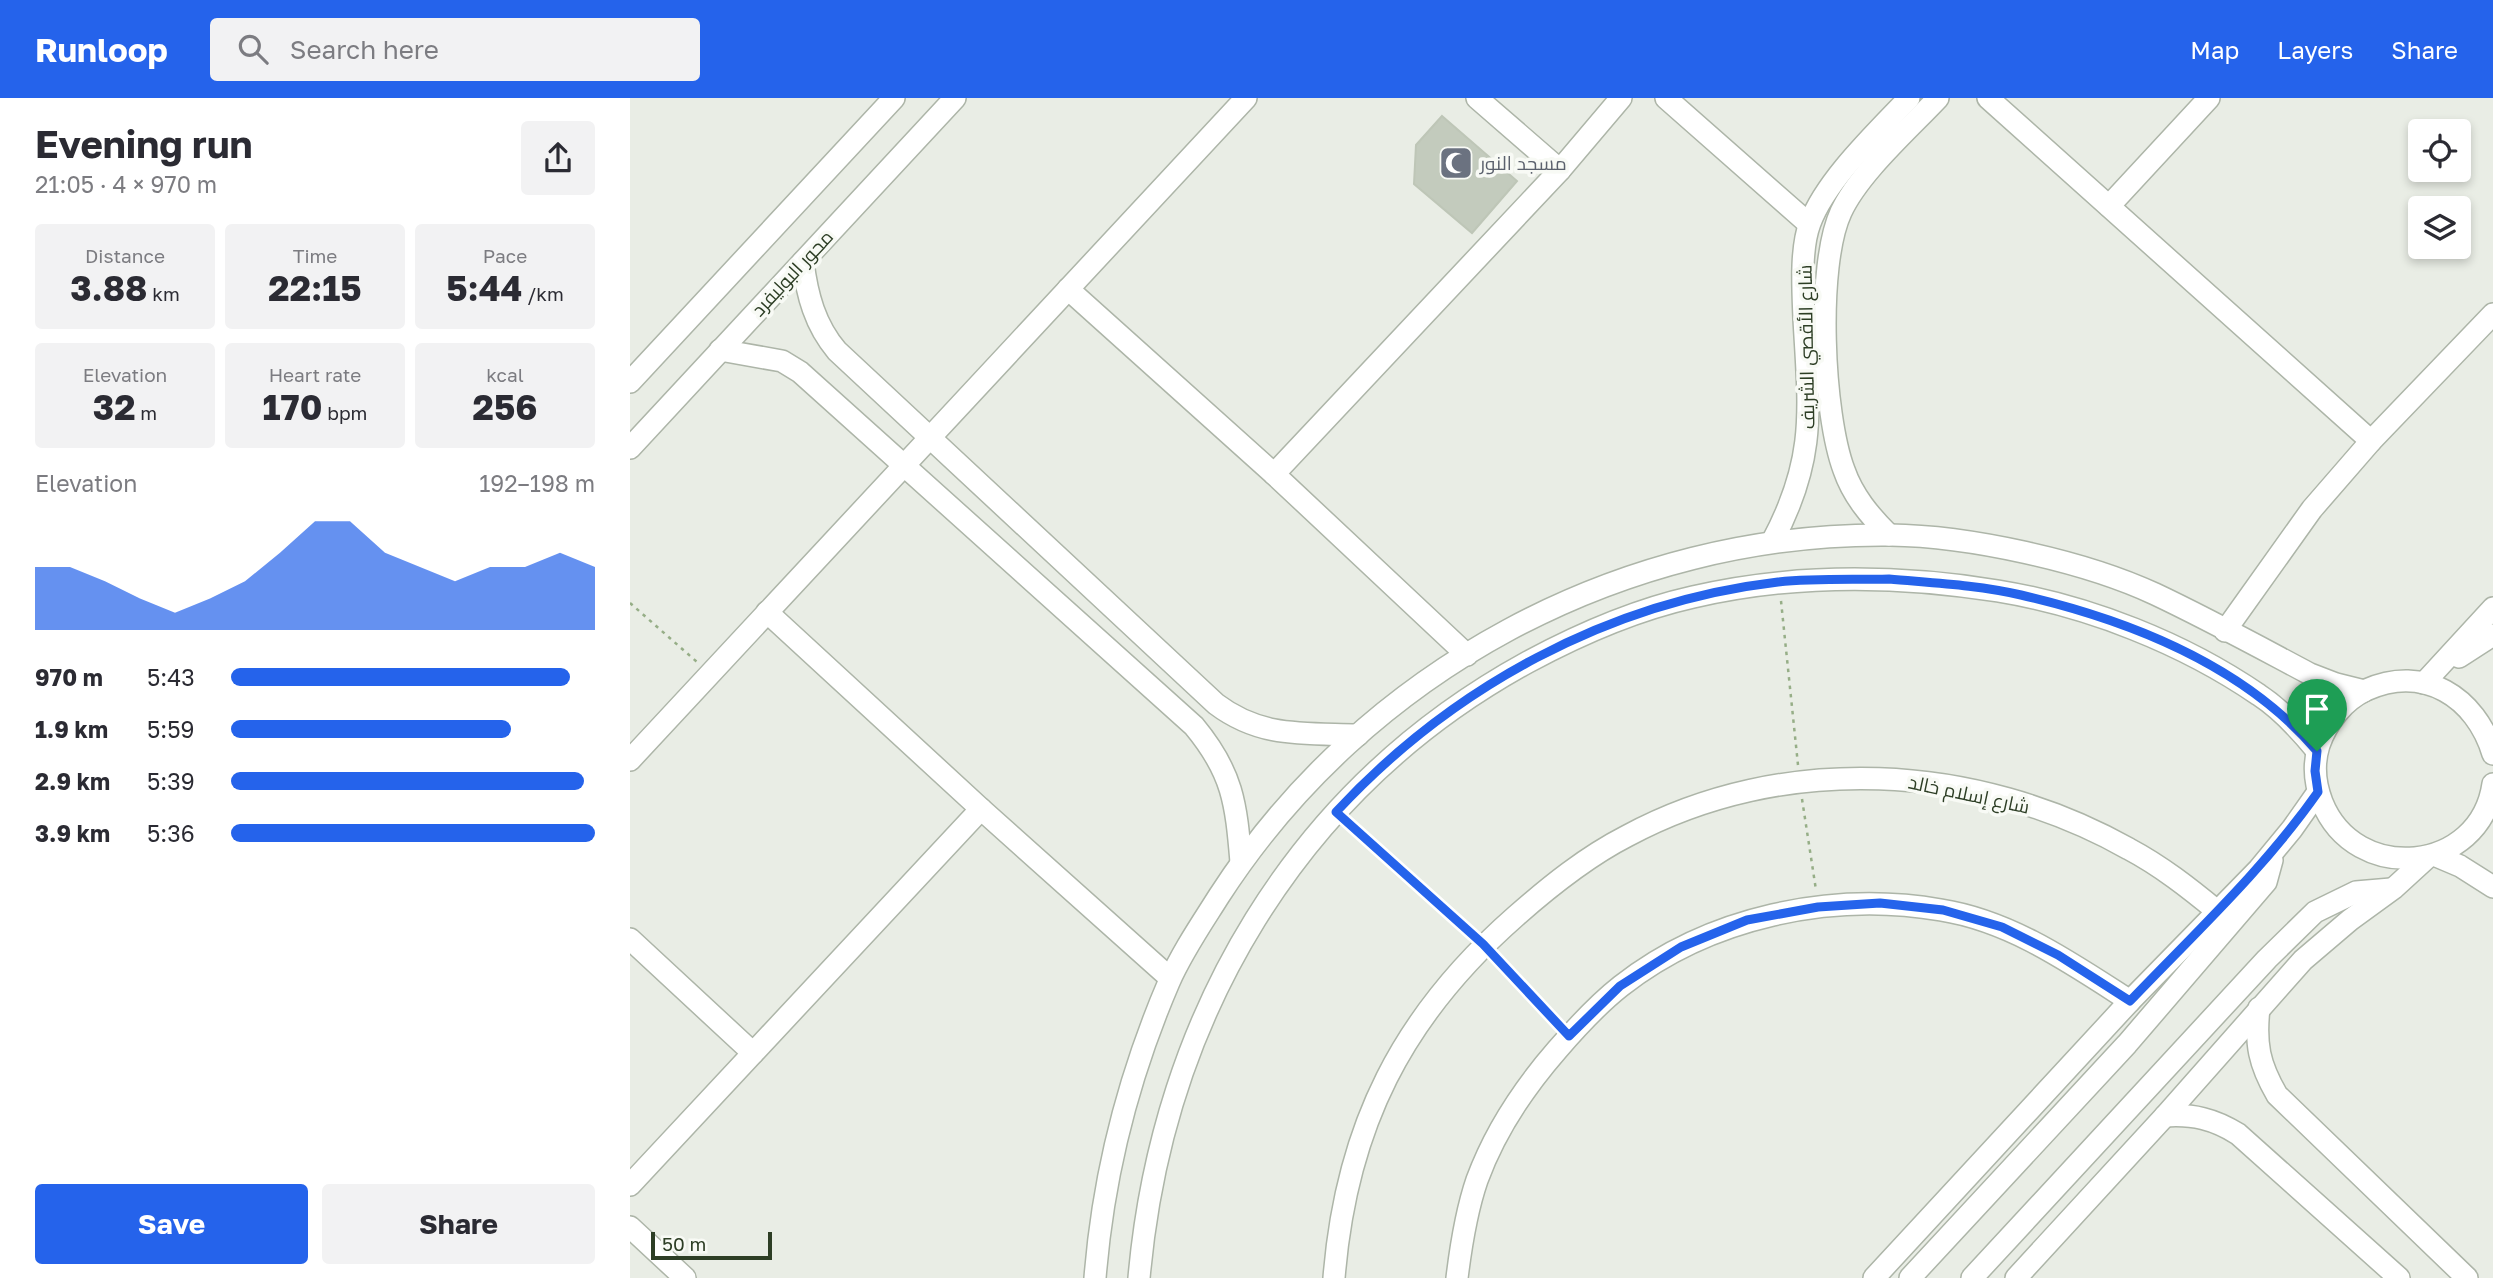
<!DOCTYPE html>
<html lang="en">
<head>
<meta charset="utf-8">
<style>
  :root { --surface:#fff; --page:#f2f2f3; --text:#2b2b33; --muted:#7c7c81; --accent:#2563eb }
  body { margin:0; font-family:"Golos Text",Cairo,sans-serif; background:var(--page); color:var(--text); height:100vh; display:flex; flex-direction:column; font-size:26px; white-space:nowrap }
  * { box-sizing:border-box; margin:0 }
  p { font-size:23px; color:var(--muted) }
  .icon { flex:none; width:38px; height:38px; fill:none; stroke:currentColor; stroke-width:2; stroke-linecap:round; stroke-linejoin:round }
  .map { position:relative; flex:1; overflow:hidden }
  .details { display:flex; flex-direction:column; background:var(--surface); width:630px }
  .details>* { flex:none }
  .fabs { position:absolute; left:1778px; top:21px; display:grid; gap:14px }
  .fabs a { display:grid; place-items:center; width:63px; height:63px; border-radius:7px; background:var(--surface); box-shadow:0 4px 10px #0003; font-size:35px }
  .scale { position:absolute; left:21px; bottom:18px; width:121px; box-sizing:border-box; padding-left:7px; border:4px solid #2d3e25; border-top:0; font-size:19px; line-height:24px; white-space:nowrap; color:#2d3e25; -webkit-text-stroke:5px #f8faf5; paint-order:stroke }
  .pin { position:absolute; display:grid; place-items:center; width:60px; height:60px; color:#fff; margin:-72px -30px; border-radius:50% 50% 50% 0; rotate:-45deg; box-shadow:0 0 7px #0007 }
  .pin .icon { rotate:45deg }
  .round { display:grid; place-items:center; flex:none; width:74px; height:74px; border-radius:7px; background:var(--page) }
  .overview { display:flex; align-items:center; justify-content:space-between; height:119px; padding:0 35px }
  h1 { font-size:38px; font-weight:700; line-height:52px }
  .stats { display:grid; grid-template-columns:repeat(3,1fr); gap:10px; height:119px; padding:7px 35px }
  .stats div { display:grid; align-content:center; border-radius:7px; background:var(--page); text-align:center }
  .stats b { font-size:35px; font-weight:700 }
  .stats small { font-size:19px; font-weight:400 }
  .stats p { font-size:19px }
  .chart { height:196px; padding:14px 35px }
  .chart p { display:flex; justify-content:space-between }
  .chart svg { width:100%; height:126px; margin-top:7px; fill:var(--accent); opacity:.7 }
  .primary-button { display:flex; gap:14px; margin-top:auto; padding:14px 35px }
  .primary-button a { flex:1; height:80px; border-radius:7px; background:var(--accent); color:#fff; font-size:28px; font-weight:700; line-height:80px; text-align:center }
  .primary-button a+a { background:var(--page); color:var(--text) }
  ul { padding:0 35px; list-style:none; font-size:23px }
  li { display:grid; grid-template-columns:112px 84px 1fr; align-items:center; height:52px }
  li i { height:18px; border-radius:9px; background:var(--accent) }
  header { display:flex; align-items:center; gap:42px; box-sizing:border-box; height:98px; padding:0 35px; background:var(--accent); color:#fff }
  header strong { font-size:33px }
  nav { display:flex; gap:38px; margin-inline-start:auto; font-size:24px }
  .search { width:490px; height:63px; background:var(--page); display:flex; align-items:center; gap:18px; box-sizing:border-box; padding:0 24px; border-radius:7px; color:var(--muted); font-size:26px }
  main { display:flex; flex:1; min-height:0 }
  .map>svg:first-child { display:block }
  .building { fill:#c3cbbd; stroke:#bec6b7; stroke-width:2 }
  .lines { fill:none; stroke-linecap:round; stroke-linejoin:round }
  .minor-casing { stroke:#adb5a8; stroke-width:24 }
  .path { stroke:#96ae87; stroke-width:2.5; stroke-dasharray:3.5 5; stroke-linecap:butt }
  .minor { stroke:#fff; stroke-width:21 }
  .route-casing { stroke:#fff; stroke-width:14 }
  .route { stroke:#2563eb; stroke-width:9 }
  .labels { text-anchor:middle; stroke-width:7; stroke-linejoin:round; paint-order:stroke }
  .worship-label { font-size:19px; fill:#5b616d; stroke:#f8faf5; text-anchor:start }
  .street-label { font-size:19px; fill:#2d3e25; stroke:#f8faf5 }
</style>
</head>
<body>
<header>
<strong>Runloop</strong>
<div class="search"><svg class="icon" aria-label="search" viewBox="0 0 24 24"><circle cx="10" cy="10" r="6"/><path d="M15 15l6 6"/></svg>Search here</div>
<nav><a>Map</a><a>Layers</a><a>Share</a></nav>
</header>
<main>
<section class="details">
<div class="overview"><div><h1>Evening run</h1><p>21:05 · 4 × 970 m</p></div><a class="round"><svg class="icon" aria-label="share" viewBox="0 0 24 24"><path d="M12 15V3M7 8l5-5 5 5M5 13v7h14v-7"/></svg></a></div>
<div class="stats">
<div><p>Distance</p><b>3.88<small> km</small></b></div>
<div><p>Time</p><b>22:15</b></div>
<div><p>Pace</p><b>5:44<small> /km</small></b></div>
</div>
<div class="stats">
<div><p>Elevation</p><b>32<small> m</small></b></div>
<div><p>Heart rate</p><b>170<small> bpm</small></b></div>
<div><p>kcal</p><b>256</b></div>
</div>
<div class="chart"><p><span>Elevation</span>192–198 m</p>
<svg viewBox="0 0 160 44" preserveAspectRatio="none"><path d="M0 44V22L10 22L20 27L30 33L40 38L50 33L60 27L70 17L80 6L90 6L100 17L110 22L120 27L130 22L140 22L150 17L160 22V44z"/></svg>
</div>
<ul>
<li><b>970 m</b>5:43<i style="width:93%"></i></li>
<li><b>1.9 km</b>5:59<i style="width:77%"></i></li>
<li><b>2.9 km</b>5:39<i style="width:97%"></i></li>
<li><b>3.9 km</b>5:36<i style="width:100%"></i></li>
</ul>
<div class="primary-button"><a>Save</a><a>Share</a></div>
</section>
<div class="map">
<svg width="1863" height="1180" viewBox="0 0 1863 1180">
  <rect width="100%" height="100%" fill="#e9ede5"/>
  <!-- building -->
  <path class="building" d="M812 18 887 83 842 135 784 86 786 47Z"/>
  <g class="lines">
    <defs>
      <g id="minor">
        <path d="M847 0 930 72"/>
        <path d="M1036 0 1179 126"/>
        <path d="M1358 0 1741 343"/>
        <path d="M1479 108 1579 0"/>
        <path d="M173 164C177 197 185 227 207 253L586 606C631 640 674 635 728 637"/>
        <path d="M438 191 644 376 837 557"/>
        <path d="M90 252 152 263 170 274 564 628C603 675 606 705 611 764"/>
        <path d="M0 284 264 0"/>
        <path d="M0 350 325 0"/>
        <path d="M644 376 930 72 991 0"/>
        <path d="M1259 437C1240 418 1223 398 1214 372 1193 316 1186 168 1211 114 1229 75 1278 32 1308 0"/>
        <path d="M1142 444C1187 360 1179 311 1174 221 1173 193 1170 151 1180 125 1196 82 1247 34 1279 0"/>
        <path d="M137 514 351 711 540 880"/>
        <path d="M1595 533 1682 411 1741 343 1863 216"/>
        <path d="M1829 559 1863 537"/>
        <path d="M1794 585 1863 510"/>
        <path d="M1863 656C1846 599 1794 566 1736 592 1713 603 1697 624 1689 647 1683 666 1685 686 1692 704 1725 787 1850 776 1863 686"/>
        <path d="M0 662 616 0"/>
        <path d="M1804 757 1830 768 1863 789"/>
        <path d="M0 841 123 955"/>
        <path d="M1629 910C1625 946 1629 966 1647 997L1837 1180"/>
        <path d="M1535 1018C1563 1016 1584 1021 1608 1036L1769 1180"/>
        <path d="M0 1087 351 711"/>
        <path d="M0 1129 55 1180"/>
        <path d="M465 1180C473 1079 499 977 539 884 552 854 572 825 589 798 734 573 992 434 1260 437 1339 438 1454 463 1525 496 1578 521 1629 549 1680 576L1706 586 1734 593"/>
        <path d="M509 1180C532 919 666 691 898 564 950 536 1005 512 1063 499 1162 476 1268 477 1368 493 1459 508 1553 545 1629 597 1652 612 1670 632 1687 653"/>
        <path d="M704 1180C716 1029 772 918 886 818 920 788 956 759 997 738 1153 654 1346 665 1499 751 1531 768 1559 790 1587 813"/>
        <path d="M827 1180C831 1147 836 1114 847 1082 865 1033 893 991 927 952 946 930 968 906 991 888 1079 819 1201 793 1311 812 1381 823 1441 865 1500 903"/>
        <path d="M1244 1180 1500 903 1629 771 1662 731 1688 694"/>
        <path d="M1280 1180 1497 946 1636 784 1642 762"/>
        <path d="M1342 1180 1637 861 1685 814 1726 794 1761 791"/>
        <path d="M1386 1180 1535 1018 1673 862 1720 822 1764 790 1799 758"/>
      </g>
    </defs>
    <!-- minor casing -->
    <use href="#minor" class="minor-casing"/>
    <!-- path -->
    <g class="path">
      <path d="M1151 503 1168 667"/>
      <path d="M0 505 67 564"/>
      <path d="M1172 701 1186 792"/>
      <path d="M721 728 841 836"/>
      <path d="M868 862 926 924"/>
    </g>
    <!-- minor -->
    <use href="#minor" class="minor"/>
  </g>
  <g class="lines">
    <defs>
      <path id="route" d="M1259 481C1303 485 1348 487 1391 497 1499 522 1614 567 1687 653L1685 673 1688 694C1634 771 1565 835 1500 903L1428 857 1372 829 1313 812 1250 805 1188 809 1117 822 1051 849 990 888 939 938 853 846 706 714C822 589 978 504 1148 484 1185 480 1223 482 1259 481Z"/>
    </defs>
    <!-- route casing -->
    <use href="#route" class="route-casing"/>
    <!-- route -->
    <use href="#route" class="route"/>
  </g>
  <!-- icons -->
  <defs>
    <symbol id="mosque-square" viewBox="-11 -11 22 22"><rect x="-9" y="-9" width="18" height="18" rx="4" fill="#6b7280" stroke="#f8faf5"/><path d="M3.5-4.9A6 6 0 1 0 3.5 4.9A5 5 0 1 1 3.5-4.9Z" fill="#fff"/></symbol>
  </defs>
  <g fill-rule="evenodd">
    <use href="#mosque-square" x="807" y="46" width="38" height="38"/>
  </g>
  <g class="labels">
    <!-- worship labels -->
    <g class="worship-label">
      <text x="850" y="72">مسجد النور</text>
    </g>
    <!-- street labels -->
    <g class="street-label">
      <text transform="translate(162 175) rotate(-47)" y="7">محور البوليفرد</text>
      <text transform="translate(1176 249) rotate(-91)" y="7">شارع الأقصي الشريف</text>
      <text transform="translate(1339 696) rotate(12)" y="7">شارع إسلام خالد</text>
    </g>
  </g>
</svg>
<div class="fabs">
<a><svg class="icon" aria-label="locate" viewBox="0 0 24 24"><circle cx="12" cy="12" r="6"/><path d="M12 2v4M12 18v4M2 12h4M18 12h4"/></svg></a>
<a><svg class="icon" aria-label="layers" viewBox="0 0 24 24"><path d="M12 4l9 5-9 5-9-5zM3 14l9 5 9-5"/></svg></a>
</div>
<div class="scale">50 m</div>
<div class="pin" style="left:1687px;top:653px;background:#1e9e55"><svg class="icon" aria-label="arrive" viewBox="0 0 24 24"><path d="M6 21V4h12l-3 4 3 4H6"/></svg></div>
</div>
</main>
</body>
</html>
